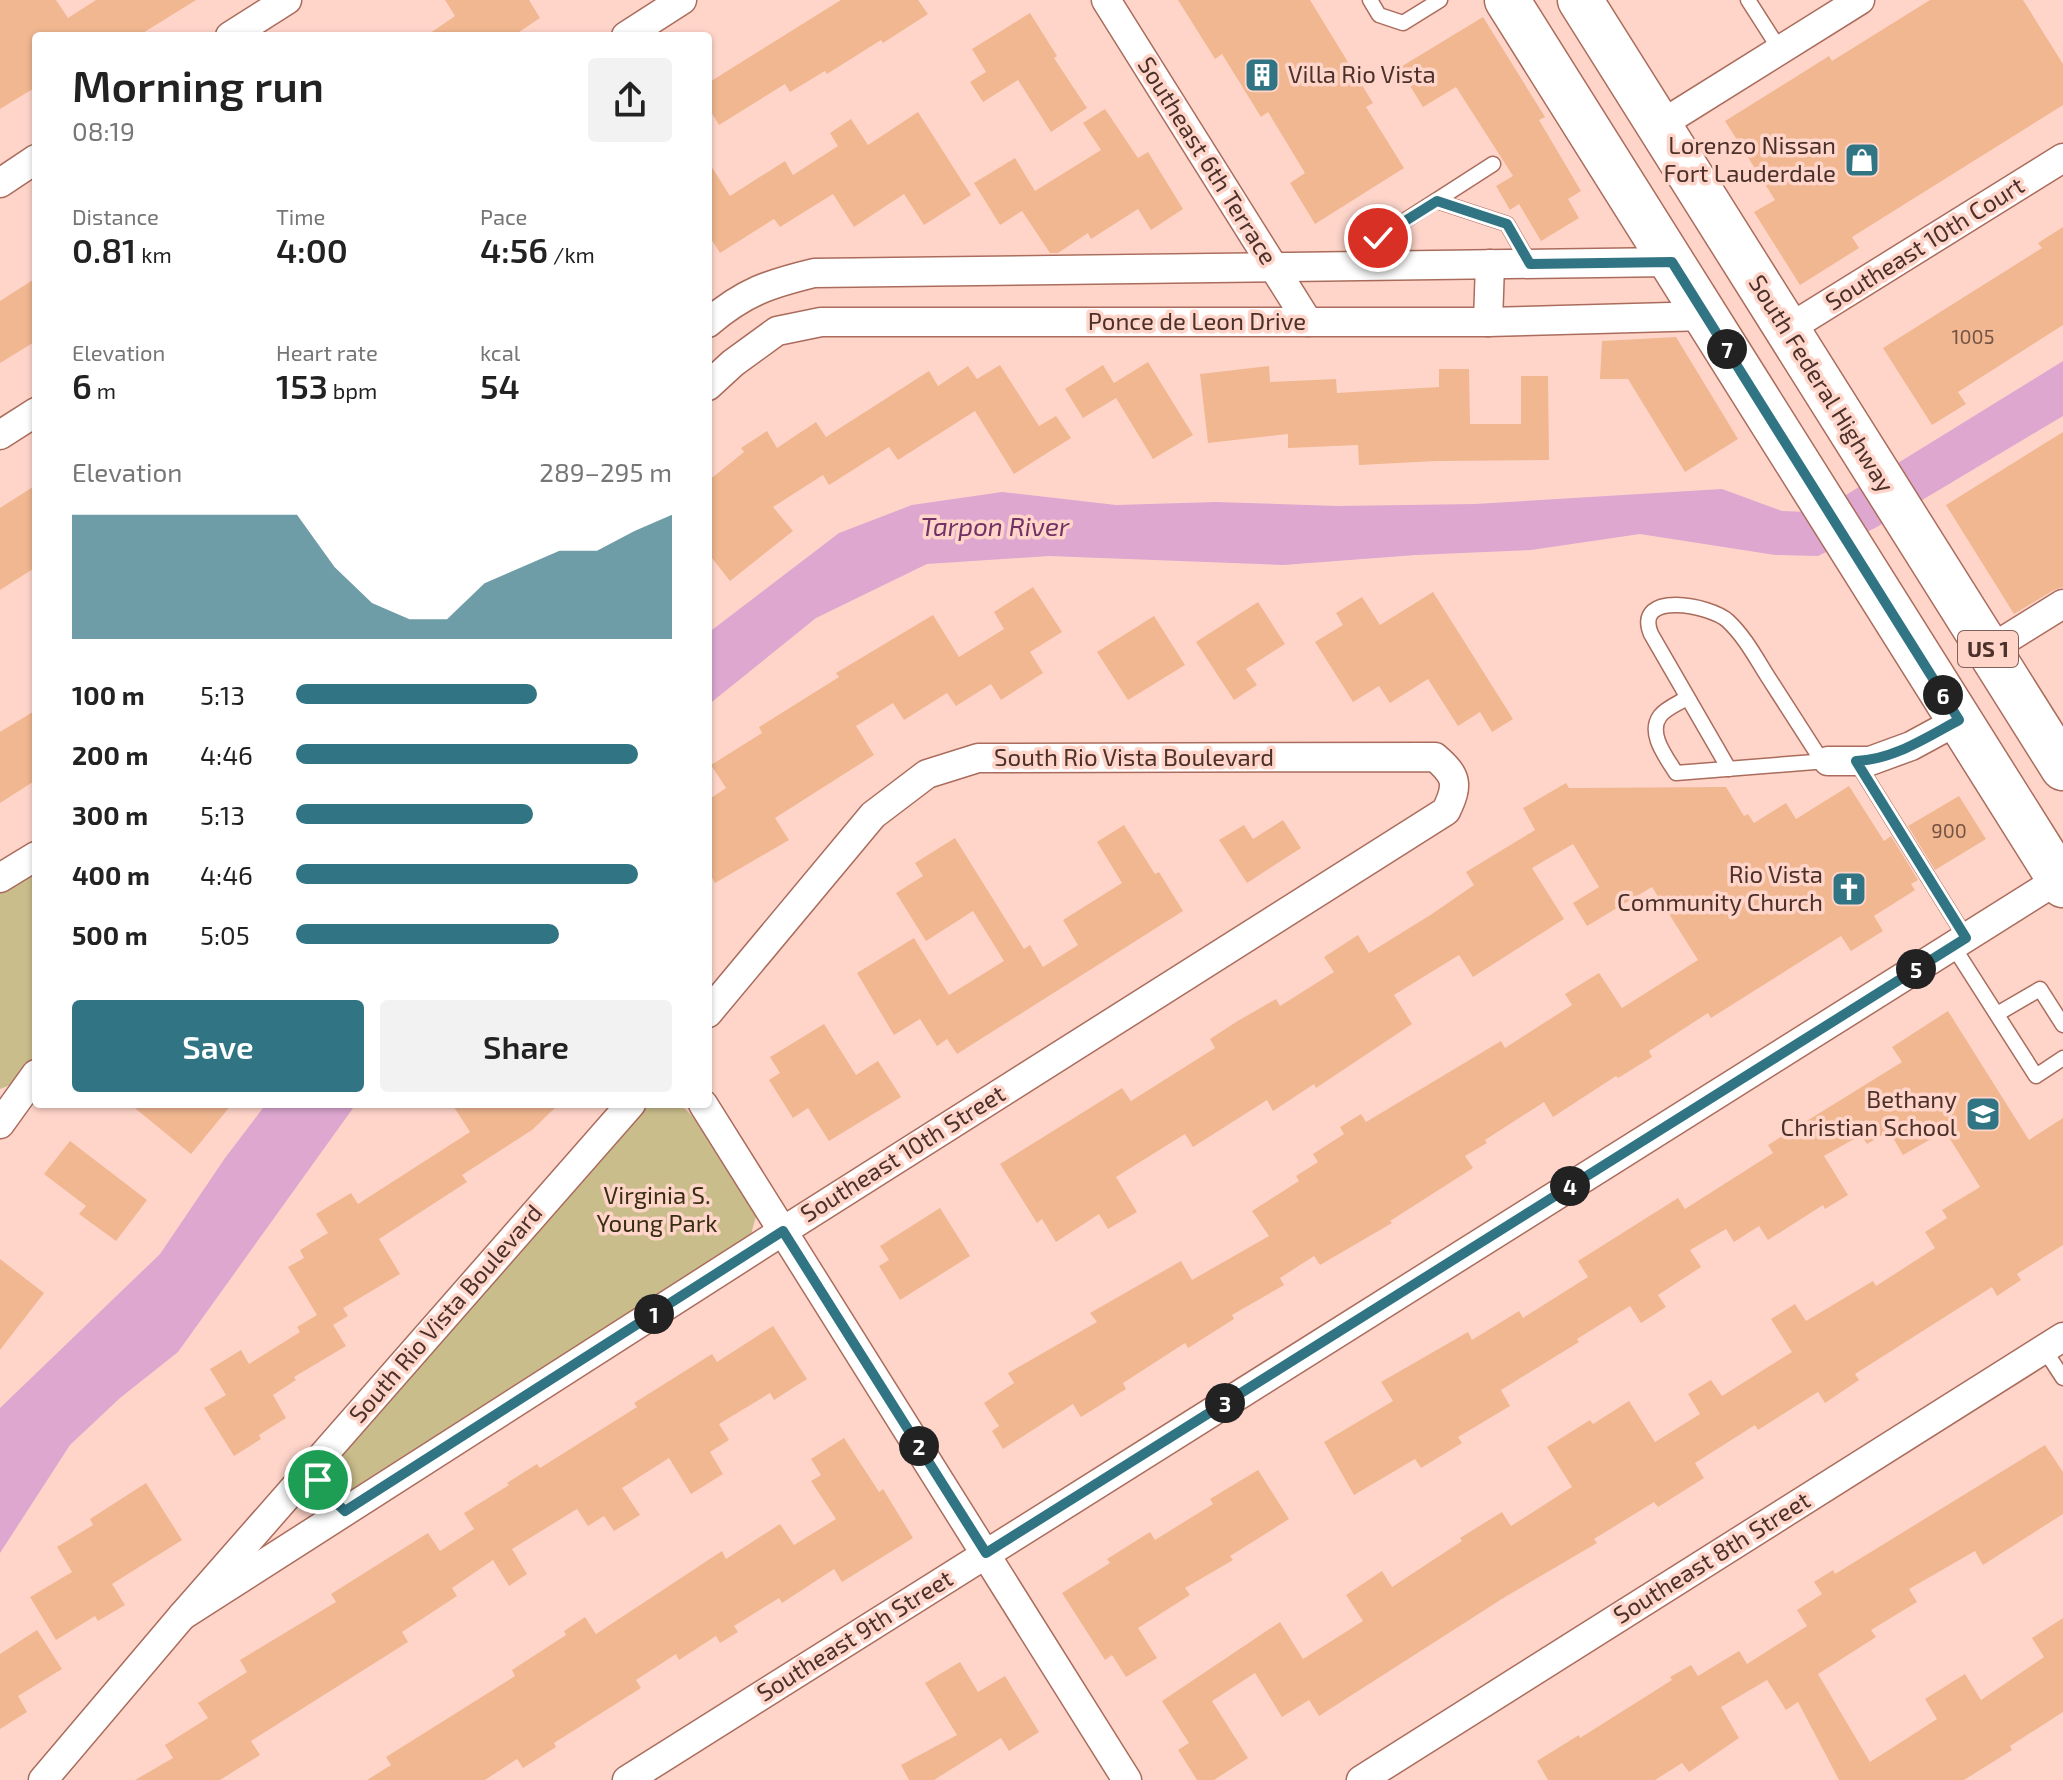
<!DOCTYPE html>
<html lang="en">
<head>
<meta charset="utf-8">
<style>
  :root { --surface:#fff; --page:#f2f2f2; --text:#222; --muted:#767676; --accent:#317584 }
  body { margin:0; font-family:"Exo 2",sans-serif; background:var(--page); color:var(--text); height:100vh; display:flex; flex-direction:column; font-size:30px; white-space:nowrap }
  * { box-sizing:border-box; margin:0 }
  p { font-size:26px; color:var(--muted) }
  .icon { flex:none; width:44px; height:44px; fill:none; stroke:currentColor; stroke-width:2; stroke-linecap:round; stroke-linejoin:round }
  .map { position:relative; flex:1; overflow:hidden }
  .sheet { position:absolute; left:32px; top:32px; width:680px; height:1076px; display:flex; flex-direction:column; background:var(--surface); border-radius:8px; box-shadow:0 2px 6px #0004 }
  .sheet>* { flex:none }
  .pin { position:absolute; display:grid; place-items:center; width:68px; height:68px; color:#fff; margin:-34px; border:4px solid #fff; border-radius:50%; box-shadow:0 2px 8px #0007 }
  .km { position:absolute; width:40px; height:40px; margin:-20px; border-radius:50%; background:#222; color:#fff; font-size:22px; line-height:40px; text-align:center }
  .round { display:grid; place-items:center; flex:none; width:84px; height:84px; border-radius:8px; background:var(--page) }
  .head { display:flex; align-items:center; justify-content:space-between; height:136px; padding:0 40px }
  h1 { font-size:44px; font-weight:600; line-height:60px }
  .figures { display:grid; grid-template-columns:repeat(3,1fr); gap:12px; height:136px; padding:8px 40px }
  .figures div { display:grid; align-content:center }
  .figures b { font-size:34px; font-weight:600 }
  .figures small { font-size:22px; font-weight:400 }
  .figures p { font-size:22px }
  .chart { height:224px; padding:16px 40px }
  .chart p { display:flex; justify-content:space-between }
  .chart svg { width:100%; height:144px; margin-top:8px; fill:var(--accent); opacity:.7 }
  .button { display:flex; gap:16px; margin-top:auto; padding:16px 40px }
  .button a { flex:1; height:92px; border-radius:8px; background:var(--accent); color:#fff; font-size:32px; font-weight:600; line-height:92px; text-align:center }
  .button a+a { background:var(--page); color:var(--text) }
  ul { padding:0 40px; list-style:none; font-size:26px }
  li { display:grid; grid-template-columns:128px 96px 1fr; align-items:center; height:60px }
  li i { height:20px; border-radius:10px; background:var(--accent) }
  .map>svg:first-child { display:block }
  .green { fill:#cabd8c }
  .water { fill:#dda7d0 }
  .building { fill:#f0b791 }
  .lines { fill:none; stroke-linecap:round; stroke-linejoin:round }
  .service-casing { stroke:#aa6c5c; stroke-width:17 }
  .minor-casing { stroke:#aa6c5c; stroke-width:31 }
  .primary-casing { stroke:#aa6c5c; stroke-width:47 }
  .service { stroke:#fff; stroke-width:14 }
  .minor { stroke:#fff; stroke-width:28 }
  .primary { stroke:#fff; stroke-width:44 }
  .route-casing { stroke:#fff; stroke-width:16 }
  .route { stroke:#317584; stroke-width:10 }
  .labels { text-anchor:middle; stroke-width:7; stroke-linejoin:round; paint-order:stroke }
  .number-label { font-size:20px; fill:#745244 }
  .shield { fill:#ffd5ca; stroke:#81625a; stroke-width:2 }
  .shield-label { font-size:22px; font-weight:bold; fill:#4b312a }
  .poi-label { font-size:24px; fill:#4b312a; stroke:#ffd5ca; text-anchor:end }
  .street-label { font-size:24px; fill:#4b312a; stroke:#ffd5ca }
  .park-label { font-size:24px; fill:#362e12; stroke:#ffd5ca }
  .water-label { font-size:26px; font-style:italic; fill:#723266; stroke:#ffd5ca }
</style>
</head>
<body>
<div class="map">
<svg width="2063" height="1780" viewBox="0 0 2063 1780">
  <rect width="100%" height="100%" fill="#ffd5ca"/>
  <!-- green -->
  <g class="green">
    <path d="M36 866V1061L18 1082 0 1089V889Z"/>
    <path d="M643 1104H680L697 1121 756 1216 750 1238 362 1492 335 1497 327 1468Z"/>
  </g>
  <!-- water -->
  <g class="water">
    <path d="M2063 361V416L1877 527 1818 556 1775 555 1640 534 1531 550 1416 555 1283 565 1049 556 927 564 816 618 708 705V633L839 533 912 505 1002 492 1116 505 1216 502 1337 506 1475 504 1722 489 1782 511 1808 512 1846 495Z"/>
    <path d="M266 1104H356L178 1352 120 1398 70 1445 0 1553V1408L160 1254 225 1158Z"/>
  </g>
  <!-- building -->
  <g class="building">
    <path d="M0 0H56L68 18 96 0H196L138 36H36V87L0 109Z"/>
    <path d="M445 0H529L540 18 513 36H426L455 16Z"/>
    <path d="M841 0H918L928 14 883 43 881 40 827 74 825 71 790 92 785 84 719 125 708 107V83Z"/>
    <path d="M1178 0H1310L1373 103 1366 107 1404 168 1315 224 1290 183 1305 173 1268 112 1261 117 1222 54 1215 59Z"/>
    <path d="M1930 0H2023L2063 64V105L1852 237 1859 248 1800 285 1754 212 1775 200 1725 121 1829 56 1832 61Z"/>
    <path d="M1030 13 1057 56 1054 58 1087 108 1051 132 1018 80 983 102 970 82 986 72 972 49Z"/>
    <path d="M1483 17 1545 117 1539 120 1581 191 1568 199 1579 218 1541 241 1519 204 1510 210 1496 186 1513 176 1456 87 1423 107 1399 68Z"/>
    <path d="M1105 109 1138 158 1148 152 1183 209 1151 230 1138 209 1091 239 1088 233 1058 253H1050L1022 211 1000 225 974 183 1015 158 1035 191 1101 150 1083 123Z"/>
    <path d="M918 112 971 195 924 225 904 194 854 227 833 194 780 227 774 219 720 253 708 234V161L730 196 785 161 793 175 838 146 830 133 851 119 868 145Z"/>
    <path d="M2063 227V325L1958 392 1966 404 1932 425 1883 348 2042 248 2038 243Z"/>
    <path d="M36 278V341L0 363V301Z"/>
    <path d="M1676 337 1738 439 1685 472 1628 379H1600L1602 341Z"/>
    <path d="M1148 362 1193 435 1153 459 1116 398 1083 418 1065 389 1103 365 1114 383Z"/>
    <path d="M1000 365 1039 426 1056 416 1071 438 1014 474 975 411 898 460 889 447 829 485 823 475 773 507 793 531 730 581 708 553V481L744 452 741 448 767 431 777 448 816 422 826 437 929 371 938 386 968 366 977 379Z"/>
    <path d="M1269 366 1270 382 1336 379 1337 393 1439 387V369H1469L1470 424H1521V376H1548L1549 460 1437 461 1359 465 1358 445 1288 448V434L1208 443 1200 374Z"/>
    <path d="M2063 432V587L2054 590 2014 614 1946 505Z"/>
    <path d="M36 485V567L0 590V508Z"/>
    <path d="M1033 587 1062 632 1030 652 1043 673 1001 700 991 684 956 706 947 693 904 720 893 703 856 726 874 755 775 818 789 840 715 883 708 870V800L726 788 711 765 762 733 759 727 839 677 836 673 933 615 959 657 1004 629 994 612Z"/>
    <path d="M1433 592 1513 719 1492 732 1480 712 1458 726 1428 679 1390 703 1379 686 1353 702 1315 642 1343 625 1336 613 1362 597 1380 625Z"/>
    <path d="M1258 602 1285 644 1246 669 1257 685 1234 700 1196 642Z"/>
    <path d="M1154 616 1185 665 1128 700 1097 652Z"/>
    <path d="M36 710V780L0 803V732Z"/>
    <path d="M1566 783 1569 788 1726 787 1744 816 1748 814 1754 823 1786 803 1796 819 1849 786 1884 841 1891 836 1918 880 1911 884 1915 890 1874 916 1883 931 1851 951 1841 936 1711 1018 1708 1013 1649 1051 1652 1057 1618 1078 1616 1076 1553 1117 1544 1102 1485 1140 1487 1143 1465 1156 1473 1168 1390 1221 1392 1223 1320 1265 1314 1256 1280 1278 1284 1285 1232 1315 1234 1319 1188 1348 1185 1343 1123 1383 1126 1389 1081 1417 1073 1404 1003 1449 992 1431 999 1426 984 1403 1014 1383 1008 1373 1097 1322 1090 1313 1181 1261 1192 1280 1269 1236 1252 1211 1299 1181 1296 1176 1318 1162 1313 1154 1344 1134 1340 1127 1361 1114 1366 1122 1501 1041 1505 1048 1572 1005 1565 994 1599 973 1622 1008 1698 960 1652 887 1587 926 1573 903 1599 887 1573 844 1532 868 1564 919 1473 977 1459 955 1394 995 1412 1024 1316 1088 1314 1084 1273 1111 1267 1100 1193 1147 1185 1134 1116 1177 1137 1212 1108 1229 1099 1214 1056 1242 1042 1219 1037 1223 1000 1164 1122 1088 1131 1101 1215 1048 1210 1039 1236 1022 1276 999 1280 1006 1334 972 1324 957 1358 935 1369 953 1432 914 1474 885 1466 872 1535 830 1523 808Z"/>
    <path d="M1959 796 1986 839 1935 870 1908 826Z"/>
    <path d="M1283 820 1301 848 1247 883 1219 840 1244 825 1253 839Z"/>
    <path d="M1124 825 1155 874 1159 872 1183 911 957 1054 947 1039 937 1046 920 1019 894 1035 857 973 914 938 949 995 1004 961 973 911 926 941 896 893 923 876 915 863 955 838 1024 949 1030 945 1043 967 1078 945 1063 920 1122 883 1097 842Z"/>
    <path d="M1948 1011 2029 1140 2063 1118V1245L2017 1274 2021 1280 1997 1296 1992 1287 1855 1374 1859 1380 1825 1403 1818 1392 1758 1430 1755 1425 1695 1463 1704 1478 1658 1507 1654 1502 1594 1539 1597 1543 1505 1597 1319 1716 1309 1700 1282 1717 1255 1673 1212 1701 1248 1758 1214 1780H1197L1178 1750 1189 1743 1162 1701 1280 1622 1303 1659 1363 1621 1346 1595 1382 1571 1392 1587 1462 1541 1460 1538 1502 1512 1511 1526 1572 1487 1547 1447 1590 1420 1593 1424 1629 1401 1655 1442 1700 1414 1688 1394 1711 1380 1722 1396 1792 1352 1771 1319 1795 1304 1806 1321 1873 1281 1876 1286 1935 1248 1925 1232 1947 1218 1942 1210 1980 1187 1945 1131 1903 1155 1889 1131 1867 1144 1861 1135 1824 1156 1848 1195 1825 1209 1823 1205 1768 1240 1759 1226 1734 1242 1726 1229 1690 1250 1701 1267 1658 1295 1666 1307 1641 1323 1630 1306 1577 1339 1579 1342 1501 1390 1510 1406 1458 1437 1462 1443 1421 1468 1415 1459 1354 1495 1324 1442 1393 1401 1381 1382 1468 1332 1472 1340 1519 1311 1523 1318 1588 1277 1578 1261 1678 1198 1685 1209 1773 1153 1768 1145 1902 1062 1892 1047Z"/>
    <path d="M824 1024 856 1075 878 1061 901 1097 829 1141 808 1108 793 1118 769 1080 780 1073 770 1057Z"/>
    <path d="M130 1104H232L191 1154Z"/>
    <path d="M452 1104H559L532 1130 462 1175 467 1182 379 1239 400 1274 343 1308 348 1316 333 1325 346 1346 294 1377 296 1380 273 1395 286 1418 259 1435 261 1439 234 1456 204 1408 226 1395 210 1369 241 1350 249 1364 300 1332 297 1327 317 1315 288 1267 304 1258 300 1250 328 1233 316 1214 351 1193 358 1204 470 1132Z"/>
    <path d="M70 1141 147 1200 116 1241 79 1214 86 1206 44 1174Z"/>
    <path d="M940 1208 970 1256 900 1300 879 1266 889 1260 880 1246Z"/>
    <path d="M0 1259 44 1293 0 1350Z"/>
    <path d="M773 1326 807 1379 774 1400 770 1393 719 1424 729 1440 710 1452 723 1474 691 1494 669 1458 622 1488 640 1515 614 1531 604 1516 588 1526 577 1509 512 1549 527 1574 509 1586 493 1560 452 1588 457 1596 402 1632 408 1642 251 1741 260 1755 220 1780H135L173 1758 165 1745 208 1718 198 1703 247 1672 240 1660 336 1602 331 1594 428 1533 440 1551 474 1529 464 1513 509 1485 507 1483 537 1464 540 1468 637 1407 634 1403 712 1354 717 1362Z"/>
    <path d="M844 1438 879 1492 883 1489 913 1538 842 1582 834 1569 782 1603 779 1598 734 1626 738 1632 720 1643 716 1636 679 1660 676 1654 636 1680 641 1688 554 1743 556 1747 523 1768 517 1759 485 1780H367L391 1765 386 1757 515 1676 512 1670 566 1635 564 1631 585 1617 596 1634 722 1551 726 1559 780 1524 794 1545 836 1519 811 1481 821 1475 811 1459Z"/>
    <path d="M2045 1445 2063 1472V1514L1983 1565 1975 1551 1909 1589 1917 1602 1871 1630 1876 1637 1818 1674 1870 1762 1937 1719 1925 1699 1965 1674 1981 1700 2044 1657 2032 1638 2063 1618V1712L2010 1746 2012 1750 1964 1780H1839L1798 1702 1786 1710 1767 1680 1721 1707 1739 1738 1689 1772 1682 1763 1655 1780H1548L1537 1761 1579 1735 1580 1738 1672 1680 1670 1677 1691 1665 1698 1676 1739 1651 1747 1664 1807 1626 1797 1610 1822 1594 1814 1582 1833 1570 1835 1574Z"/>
    <path d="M1258 1470 1289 1519 1230 1556 1233 1560 1185 1588 1190 1595 1138 1628 1157 1658 1126 1677 1112 1655 1105 1660 1062 1593 1110 1563 1107 1559 1150 1532 1155 1540 1213 1504 1210 1499Z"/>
    <path d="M146 1483 182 1540 112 1584 125 1605 98 1621 95 1616 56 1640 30 1597 72 1572 57 1547 93 1525 90 1519Z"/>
    <path d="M37 1630 62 1669 18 1696 27 1712 0 1729V1654Z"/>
    <path d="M960 1662 978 1692 1005 1676 1039 1732 1009 1751 1001 1738 934 1780H909L901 1765 957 1735 925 1683Z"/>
  </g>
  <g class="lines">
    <defs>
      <g id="service">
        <path d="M1370 0 1379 15 1403 23 1440 0"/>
        <path d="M1748 0 1780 50"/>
        <path d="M1437 201 1507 224 1530 264"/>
        <path d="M1359 266 1378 238 1493 164"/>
        <path d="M1687 698C1679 703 1666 708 1660 716 1647 734 1667 758 1676 773L1827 761"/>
        <path d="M1856 761 1966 938"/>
        <path d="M1729 769 1651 634C1633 590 1711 605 1728 621 1745 637 1756 658 1768 677 1786 705 1804 733 1822 761"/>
        <path d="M1953 946 2036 1076 2063 1058"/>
        <path d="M1997 1014 2040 989 2063 1025"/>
        <path d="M2044 1349 2063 1378"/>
      </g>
      <g id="minor">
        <path d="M1106 0 1308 322"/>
        <path d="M230 36 287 0"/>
        <path d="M626 36 682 0"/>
        <path d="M1660 125 1860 0"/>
        <path d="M0 183 36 159"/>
        <path d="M1488 322 1490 264"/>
        <path d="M708 323C744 292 769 284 814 273L1672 262"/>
        <path d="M1788 329 2063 158"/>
        <path d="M708 386 733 363 777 331 821 322H1488L1707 316"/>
        <path d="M0 435 36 412"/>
        <path d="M1989 650 2063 604"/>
        <path d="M1828 761H1870L1911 746 1959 720"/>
        <path d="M0 878 36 856"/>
        <path d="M703 1104 1127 1780"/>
        <path d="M0 1124 36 1074"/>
        <path d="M313 1466 325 1492 345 1511"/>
        <path d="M182 1616 783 1231 1446 811C1459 784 1457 776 1435 757L978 758 927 774 873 815 708 1013"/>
        <path d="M43 1780 182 1616 631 1104"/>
        <path d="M627 1780 2059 879"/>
        <path d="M1361 1780 2063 1337"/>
      </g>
      <g id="primary">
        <path d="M1507 0 2063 885"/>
        <path d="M1580 0 2063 768"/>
      </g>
    </defs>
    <!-- service casing -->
    <use href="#service" class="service-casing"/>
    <!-- minor casing -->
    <use href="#minor" class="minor-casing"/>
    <!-- primary casing -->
    <use href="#primary" class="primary-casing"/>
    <!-- service -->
    <use href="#service" class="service"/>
    <!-- minor -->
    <use href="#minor" class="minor"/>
    <!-- primary -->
    <use href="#primary" class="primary"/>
  </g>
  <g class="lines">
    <defs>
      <path id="route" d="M318 1480 325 1492 345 1511 783 1231 986 1553 1966 938 1856 761C1893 760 1927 737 1959 720L1672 262 1530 264 1507 224 1437 201 1378 238"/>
    </defs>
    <!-- route casing -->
    <use href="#route" class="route-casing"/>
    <!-- route -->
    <use href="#route" class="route"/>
  </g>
  <!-- icons -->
  <defs>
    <symbol id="building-square" viewBox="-11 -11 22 22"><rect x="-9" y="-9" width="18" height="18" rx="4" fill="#317584" stroke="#ffd5ca"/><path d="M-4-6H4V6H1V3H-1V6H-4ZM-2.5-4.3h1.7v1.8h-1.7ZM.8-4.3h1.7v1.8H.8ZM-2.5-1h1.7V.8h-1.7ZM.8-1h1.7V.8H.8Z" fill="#fff"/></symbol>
    <symbol id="shop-square" viewBox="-11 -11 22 22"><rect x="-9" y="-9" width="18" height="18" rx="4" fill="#317584" stroke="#ffd5ca"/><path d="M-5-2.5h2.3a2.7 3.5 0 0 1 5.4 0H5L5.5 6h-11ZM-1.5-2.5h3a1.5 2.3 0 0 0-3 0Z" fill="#fff"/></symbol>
    <symbol id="church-square" viewBox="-11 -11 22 22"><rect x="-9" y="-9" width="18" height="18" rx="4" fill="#317584" stroke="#ffd5ca"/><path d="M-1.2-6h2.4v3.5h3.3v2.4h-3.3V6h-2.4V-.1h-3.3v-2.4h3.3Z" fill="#fff"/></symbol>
    <symbol id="school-square" viewBox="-11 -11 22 22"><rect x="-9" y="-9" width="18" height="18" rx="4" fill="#317584" stroke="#ffd5ca"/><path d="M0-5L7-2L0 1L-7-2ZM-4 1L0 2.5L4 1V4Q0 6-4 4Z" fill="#fff"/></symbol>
  </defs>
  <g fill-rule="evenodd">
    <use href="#building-square" x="1242" y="55" width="40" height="40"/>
    <use href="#shop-square" x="1842" y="140" width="40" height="40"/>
    <use href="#church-square" x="1829" y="869" width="40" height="40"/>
    <use href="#school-square" x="1963" y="1094" width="40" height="40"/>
  </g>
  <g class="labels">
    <!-- number labels -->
    <g class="number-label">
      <text x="1973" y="344">1005</text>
      <text x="1949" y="838">900</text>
    </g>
    <!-- shield labels -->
    <rect class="shield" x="1958" y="631" width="60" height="36" rx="6"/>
    <g class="shield-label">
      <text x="1988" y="657">US 1</text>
    </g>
    <!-- poi labels -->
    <g class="poi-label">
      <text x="1288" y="83" text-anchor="start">Villa Rio Vista</text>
      <text x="1836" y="154">Lorenzo Nissan<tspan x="1836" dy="28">Fort Lauderdale</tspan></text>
      <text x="1823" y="883">Rio Vista<tspan x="1823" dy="28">Community Church</tspan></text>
      <text x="1957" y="1108">Bethany<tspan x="1957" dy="28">Christian School</tspan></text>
    </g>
    <!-- street labels -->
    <g class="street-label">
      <text transform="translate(1207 161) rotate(58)" y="8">Southeast 6th Terrace</text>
      <text transform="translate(1925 244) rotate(-32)" y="8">Southeast 10th Court</text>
      <text x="1197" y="330">Ponce de Leon Drive</text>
      <text transform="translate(1821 384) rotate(58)" y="8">South Federal Highway</text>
      <text x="1134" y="766">South Rio Vista Boulevard</text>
      <text transform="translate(903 1154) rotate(-32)" y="8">Southeast 10th Street</text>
      <text transform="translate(446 1314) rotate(-49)" y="8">South Rio Vista Boulevard</text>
      <text transform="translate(1712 1558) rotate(-32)" y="8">Southeast 8th Street</text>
      <text transform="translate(855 1636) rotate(-32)" y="8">Southeast 9th Street</text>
    </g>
    <!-- park labels -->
    <g class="park-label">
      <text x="657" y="1204">Virginia S.<tspan x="657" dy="28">Young Park</tspan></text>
    </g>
    <!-- water labels -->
    <g class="water-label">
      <text x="995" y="536">Tarpon River</text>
    </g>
  </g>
</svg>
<div class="pin" style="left:318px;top:1480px;background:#1e9e55"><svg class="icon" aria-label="arrive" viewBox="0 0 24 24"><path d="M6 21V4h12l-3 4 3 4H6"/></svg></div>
<div class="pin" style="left:1378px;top:238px;background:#d93025"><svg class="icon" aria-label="check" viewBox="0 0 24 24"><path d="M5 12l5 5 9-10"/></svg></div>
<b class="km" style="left:654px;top:1314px">1</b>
<b class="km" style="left:919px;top:1446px">2</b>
<b class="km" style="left:1225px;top:1403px">3</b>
<b class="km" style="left:1570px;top:1186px">4</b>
<b class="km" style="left:1916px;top:969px">5</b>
<b class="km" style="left:1943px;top:695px">6</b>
<b class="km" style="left:1727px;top:349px">7</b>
<section class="sheet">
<div class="head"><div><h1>Morning run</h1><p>08:19</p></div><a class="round"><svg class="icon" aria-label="share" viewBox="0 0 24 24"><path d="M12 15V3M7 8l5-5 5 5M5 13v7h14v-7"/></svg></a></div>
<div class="figures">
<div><p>Distance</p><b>0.81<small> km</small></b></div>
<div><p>Time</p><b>4:00</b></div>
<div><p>Pace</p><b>4:56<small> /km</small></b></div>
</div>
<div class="figures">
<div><p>Elevation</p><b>6<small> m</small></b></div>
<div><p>Heart rate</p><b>153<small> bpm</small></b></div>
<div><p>kcal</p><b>54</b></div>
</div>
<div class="chart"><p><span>Elevation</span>289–295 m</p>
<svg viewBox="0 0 160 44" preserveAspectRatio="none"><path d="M0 44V6L10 6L20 6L30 6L40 6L50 6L60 6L70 22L80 33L90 38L100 38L110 27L120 22L130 17L140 17L150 11L160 6V44z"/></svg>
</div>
<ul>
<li><b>100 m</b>5:13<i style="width:64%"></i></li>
<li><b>200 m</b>4:46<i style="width:91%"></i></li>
<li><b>300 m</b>5:13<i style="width:63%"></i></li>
<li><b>400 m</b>4:46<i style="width:91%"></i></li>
<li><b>500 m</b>5:05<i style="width:70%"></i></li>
</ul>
<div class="button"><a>Save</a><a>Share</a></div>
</section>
</div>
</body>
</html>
